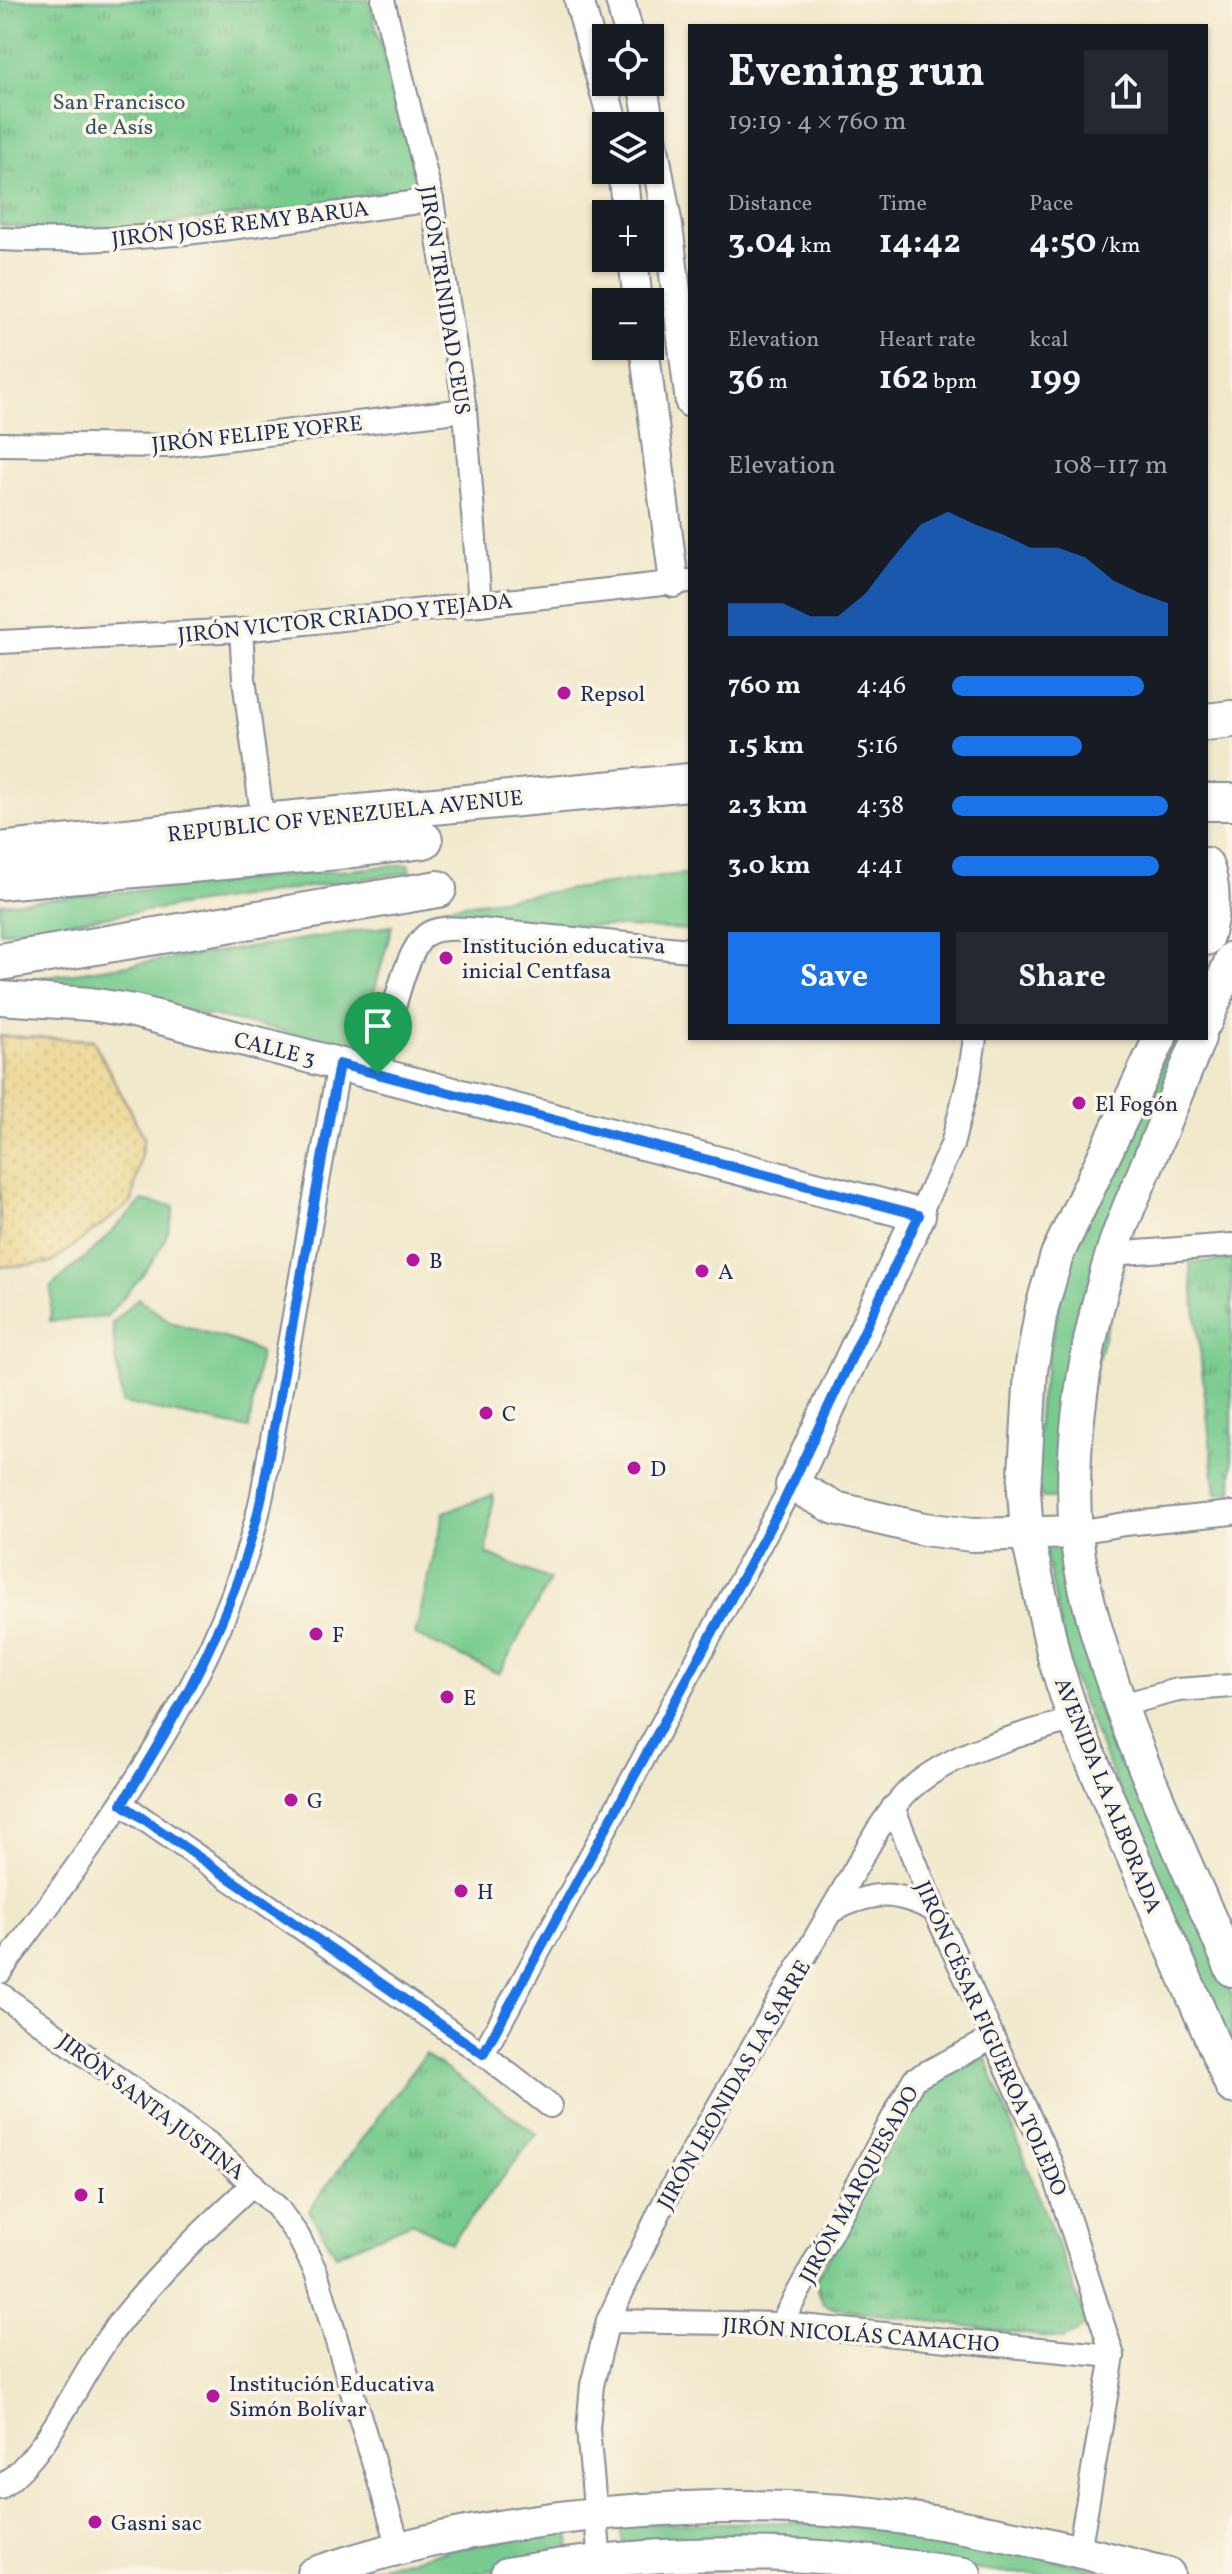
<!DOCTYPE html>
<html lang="en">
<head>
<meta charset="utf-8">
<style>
  :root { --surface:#171b24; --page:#242831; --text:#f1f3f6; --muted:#9ea1a6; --accent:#1a73e8 }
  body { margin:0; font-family:Vollkorn,serif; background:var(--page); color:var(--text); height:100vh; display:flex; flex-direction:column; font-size:30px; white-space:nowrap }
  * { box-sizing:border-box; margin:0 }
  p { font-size:26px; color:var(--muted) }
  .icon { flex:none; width:44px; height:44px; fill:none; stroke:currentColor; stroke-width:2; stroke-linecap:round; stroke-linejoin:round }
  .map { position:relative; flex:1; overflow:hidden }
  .panel { position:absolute; left:688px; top:24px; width:520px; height:1016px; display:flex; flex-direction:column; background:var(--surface); border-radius:0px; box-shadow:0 2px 6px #0004 }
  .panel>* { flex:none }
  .fabs { position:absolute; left:592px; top:24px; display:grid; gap:16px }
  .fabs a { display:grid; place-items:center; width:72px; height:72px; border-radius:0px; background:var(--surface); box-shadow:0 2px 6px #0004; font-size:40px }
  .pin { position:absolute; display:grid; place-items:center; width:68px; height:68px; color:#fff; margin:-82px -34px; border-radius:50% 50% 50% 0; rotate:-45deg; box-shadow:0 0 8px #0007 }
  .pin .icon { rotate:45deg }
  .round { display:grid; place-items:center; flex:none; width:84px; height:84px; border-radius:0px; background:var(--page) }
  .overview { display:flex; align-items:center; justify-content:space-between; height:136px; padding:0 40px }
  h1 { font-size:44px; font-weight:700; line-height:60px }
  .metrics { display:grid; grid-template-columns:repeat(3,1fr); gap:12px; height:136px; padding:8px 40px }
  .metrics div { display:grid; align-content:center }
  .metrics b { font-size:34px; font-weight:700 }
  .metrics small { font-size:22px; font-weight:400 }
  .metrics p { font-size:22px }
  .chart { height:224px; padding:16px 40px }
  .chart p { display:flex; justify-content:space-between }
  .chart svg { width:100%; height:144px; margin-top:8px; fill:var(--accent); opacity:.7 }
  .button { display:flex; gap:16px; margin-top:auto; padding:16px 40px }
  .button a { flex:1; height:92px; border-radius:0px; background:var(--accent); color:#fff; font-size:32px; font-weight:700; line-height:92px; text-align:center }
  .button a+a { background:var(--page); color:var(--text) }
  ul { padding:0 40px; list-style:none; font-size:26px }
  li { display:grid; grid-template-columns:128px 96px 1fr; align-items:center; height:60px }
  li i { height:20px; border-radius:10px; background:var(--accent) }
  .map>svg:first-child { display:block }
  .grass { fill:#78cb8e; stroke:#4a7d76; stroke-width:2 }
  .sand { fill:url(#sand-dots); stroke:#84847e; stroke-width:2 }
  .park { fill:url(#park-tufts); stroke:#4a7d76; stroke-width:2 }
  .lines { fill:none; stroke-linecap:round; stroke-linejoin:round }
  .minor-casing { stroke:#868c95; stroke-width:26 }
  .tertiary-casing { stroke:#868c95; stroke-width:32 }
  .secondary-casing { stroke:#868c95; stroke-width:36 }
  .primary-casing { stroke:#868c95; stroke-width:40 }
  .minor { stroke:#fff; stroke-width:22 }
  .tertiary { stroke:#fff; stroke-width:28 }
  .secondary { stroke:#fff; stroke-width:32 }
  .primary { stroke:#fff; stroke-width:36 }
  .route-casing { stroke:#fff; stroke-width:16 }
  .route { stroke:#1a73e8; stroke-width:10 }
  .poi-dot { fill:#b5179e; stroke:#fcf5e5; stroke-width:3 }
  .labels { text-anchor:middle; stroke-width:7; stroke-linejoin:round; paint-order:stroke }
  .park-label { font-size:22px; fill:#32566a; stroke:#fcf5e5 }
  .street-label { font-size:22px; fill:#1b2f5e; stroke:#fcf5e5 }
  .poi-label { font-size:22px; fill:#1b2f5e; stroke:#fcf5e5; text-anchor:start }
</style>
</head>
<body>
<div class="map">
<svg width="1232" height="2574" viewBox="0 0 1232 2574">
  <defs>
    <pattern id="sand-dots" width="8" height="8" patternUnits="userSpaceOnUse" patternTransform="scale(2)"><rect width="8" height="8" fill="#eeda9e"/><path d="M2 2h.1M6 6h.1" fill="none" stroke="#ccbb8a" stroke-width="1.8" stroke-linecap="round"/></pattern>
    <pattern id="park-tufts" width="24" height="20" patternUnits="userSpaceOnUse" patternTransform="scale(2)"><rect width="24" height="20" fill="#78cb8e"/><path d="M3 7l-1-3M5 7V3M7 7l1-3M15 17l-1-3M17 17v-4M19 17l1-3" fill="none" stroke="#62a577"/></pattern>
  </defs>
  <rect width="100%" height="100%" fill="#fcf5e5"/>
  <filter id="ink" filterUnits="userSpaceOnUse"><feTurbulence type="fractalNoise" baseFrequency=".0125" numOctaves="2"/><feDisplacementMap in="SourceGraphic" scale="16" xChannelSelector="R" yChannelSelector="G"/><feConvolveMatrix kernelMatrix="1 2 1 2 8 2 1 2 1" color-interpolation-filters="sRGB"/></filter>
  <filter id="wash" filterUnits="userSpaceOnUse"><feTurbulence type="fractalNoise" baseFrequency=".006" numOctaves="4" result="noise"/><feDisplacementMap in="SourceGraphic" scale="32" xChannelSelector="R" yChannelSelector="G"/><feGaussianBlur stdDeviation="1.8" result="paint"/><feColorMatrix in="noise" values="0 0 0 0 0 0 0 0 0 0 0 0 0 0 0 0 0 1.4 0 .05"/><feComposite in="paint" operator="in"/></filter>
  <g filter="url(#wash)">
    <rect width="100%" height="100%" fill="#f1e9cc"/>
    <!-- grass -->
    <g class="grass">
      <path d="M409 864 411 872 0 932V904Z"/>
      <path d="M680 874H690V930L450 919H446L443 907Z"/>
      <path d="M392 926 367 1018 351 1045 34 979Z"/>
      <path d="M1172 1038H1186L1060 1498H1043L1034 1481 1039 1404 1069 1252Z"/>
      <path d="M142 1201 174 1206C170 1250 134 1285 106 1317L50 1321 52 1286 100 1244Z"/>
      <path d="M138 1298 171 1322 237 1342 260 1352 249 1429 122 1403 112 1323Z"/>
      <path d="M493 1495 487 1554 550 1580 499 1674 415 1635 444 1512Z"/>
      <path d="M1045 1549 1082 1550 1108 1692 1232 1996V2064L1069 1669Z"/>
      <path d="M809 2522 920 2534 1125 2574H1011L835 2551 625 2549 620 2529 636 2524Z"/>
      <path d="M569 2530 570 2555 472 2574H347L449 2550Z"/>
    </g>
    <!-- sand -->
    <path class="sand" d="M0 1036 93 1040 144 1137 132 1202 51 1263 0 1267Z"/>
    <!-- park -->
    <g class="park">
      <path d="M0 0H369L417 178 413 188 404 197 139 226 63 230 0 225Z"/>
      <path d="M1232 1260V1492L1216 1494 1190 1263Z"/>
      <path d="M425 2054 537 2134 451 2243 412 2222 336 2255 309 2210Z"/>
      <path d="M985 2056 1086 2320 1083 2327 1076 2333 1063 2339 833 2308 823 2303 815 2281 924 2083Z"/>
    </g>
  </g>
  <g filter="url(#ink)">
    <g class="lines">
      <defs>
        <g id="minor">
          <path d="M383 0 432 200 465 410 480 604"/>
          <path d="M0 239C145 247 289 219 432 200"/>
          <path d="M0 444 168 446 465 410"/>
          <path d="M241 630 244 679 263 822"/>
          <path d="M0 642 241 630 690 581"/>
          <path d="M378 1074C386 1044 403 946 429 933 442 926 464 929 479 930L690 950"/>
          <path d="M919 1215 952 1145 969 1078 975 1038"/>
          <path d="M1111 1254 1232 1245"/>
          <path d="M1077 1532 1125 1524 1232 1513"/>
          <path d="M1121 1705 1178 1690 1232 1686"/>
          <path d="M122 1804 483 2054 550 2106"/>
          <path d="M893 1807 935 1911 1051 2164 1113 2356 1079 2551"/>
          <path d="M832 1911C872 1891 895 1890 935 1911"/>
          <path d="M0 1972C106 1826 225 1676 262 1495L339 1064"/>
          <path d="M0 1994 208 2143 277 2207 298 2236 316 2272 399 2547"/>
          <path d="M483 2054 792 1485"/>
          <path d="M608 2321 781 2324 1113 2356"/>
          <path d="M781 2324 914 2079 993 2038"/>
          <path d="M0 2488C52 2449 73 2387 110 2335 152 2279 202 2231 253 2184"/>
          <path d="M601 2573 588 2429 592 2385 608 2321 670 2190 877 1831C888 1815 900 1797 916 1784 960 1749 1021 1735 1074 1719"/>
        </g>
        <g id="tertiary">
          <path d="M579 0 614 126"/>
          <path d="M620 0 630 38"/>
          <path d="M642 82 668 226 690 403"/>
          <path d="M622 170 627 214"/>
          <path d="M633 258 638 302"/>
          <path d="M644 346 674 583"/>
        </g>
        <g id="secondary">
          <path d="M1206 864C1216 889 1214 914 1206 939"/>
          <path d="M0 998 90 1004 134 1011 919 1215 792 1485 835 1508 924 1529 972 1535 1077 1532"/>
          <path d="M1206 1021 1232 958"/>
          <path d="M1160 1038 1057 1255 1042 1307 1031 1370 1024 1490 1027 1534 1055 1661 1074 1719 1232 2087"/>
          <path d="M1199 1038C1181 1083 1162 1128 1144 1172 1132 1200 1119 1228 1111 1257 1083 1351 1063 1471 1081 1568 1108 1703 1178 1843 1232 1970"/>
          <path d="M313 2574C496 2511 720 2492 913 2519 999 2531 1083 2552 1168 2574"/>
          <path d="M507 2574C605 2556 707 2551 806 2556 860 2559 912 2567 965 2574"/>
        </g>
        <g id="primary">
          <path d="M1206 722 1232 719"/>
          <path d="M1206 802H1232"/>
          <path d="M0 851 263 822 690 782"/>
          <path d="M0 881 338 851 424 840"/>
          <path d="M0 962 438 889"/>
        </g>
      </defs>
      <!-- minor casing -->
      <use href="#minor" class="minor-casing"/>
      <!-- tertiary casing -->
      <use href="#tertiary" class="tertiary-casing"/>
      <!-- secondary casing -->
      <use href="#secondary" class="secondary-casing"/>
      <!-- primary casing -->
      <use href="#primary" class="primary-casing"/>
      <!-- minor -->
      <use href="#minor" class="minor"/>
      <!-- tertiary -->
      <use href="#tertiary" class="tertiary"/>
      <!-- secondary -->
      <use href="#secondary" class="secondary"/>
      <!-- primary -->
      <use href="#primary" class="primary"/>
    </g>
  </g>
  <g class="lines" filter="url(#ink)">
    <defs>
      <path id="route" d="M339 1064 919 1215 784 1501 483 2054 122 1804C183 1707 238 1608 262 1495Z"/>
    </defs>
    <!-- route casing -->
    <use href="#route" class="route-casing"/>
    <!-- route -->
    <use href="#route" class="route"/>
  </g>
  <!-- markers -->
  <g class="poi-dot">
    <circle cx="564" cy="693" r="8"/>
    <circle cx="446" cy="958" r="8"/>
    <circle cx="1079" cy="1103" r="8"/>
    <circle cx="413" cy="1260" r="8"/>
    <circle cx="702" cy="1271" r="8"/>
    <circle cx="486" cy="1413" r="8"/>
    <circle cx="634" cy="1468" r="8"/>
    <circle cx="316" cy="1634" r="8"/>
    <circle cx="447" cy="1697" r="8"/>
    <circle cx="291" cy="1800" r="8"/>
    <circle cx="461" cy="1891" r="8"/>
    <circle cx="81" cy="2195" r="8"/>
    <circle cx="213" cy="2396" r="8"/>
    <circle cx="95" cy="2522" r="8"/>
  </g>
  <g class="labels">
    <!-- park labels -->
    <g class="park-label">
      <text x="119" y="109">San Francisco<tspan x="119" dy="25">de Asís</tspan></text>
    </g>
    <!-- street labels -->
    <g class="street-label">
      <text transform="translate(240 223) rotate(-7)" y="8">JIRÓN JOSÉ REMY BARUA</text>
      <text transform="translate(446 300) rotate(81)" y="8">JIRÓN TRINIDAD CEUS</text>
      <text transform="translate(257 433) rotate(-6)" y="8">JIRÓN FELIPE YOFRE</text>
      <text transform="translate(345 617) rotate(-6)" y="8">JIRÓN VICTOR CRIADO Y TEJADA</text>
      <text transform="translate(345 815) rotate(-6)" y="8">REPUBLIC OF VENEZUELA AVENUE</text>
      <text transform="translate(275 1048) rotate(14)" y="8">CALLE 3</text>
      <text transform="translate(1109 1795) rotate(68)" y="8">AVENIDA LA ALBORADA</text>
      <text transform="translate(992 2038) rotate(66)" y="8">JIRÓN CÉSAR FIGUEROA TOLEDO</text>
      <text transform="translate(733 2084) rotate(-60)" y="8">JIRÓN LEONIDAS LA SARRE</text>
      <text transform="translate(152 2106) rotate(37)" y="8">JIRÓN SANTA JUSTINA</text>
      <text transform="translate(858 2184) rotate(-61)" y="8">JIRÓN MARQUESADO</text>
      <text transform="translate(861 2334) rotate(4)" y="8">JIRÓN NICOLÁS CAMACHO</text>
    </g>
    <!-- poi labels -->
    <g class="poi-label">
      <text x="580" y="701">Repsol</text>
      <text x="462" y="953">Institución educativa<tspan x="462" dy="25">inicial Centfasa</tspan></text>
      <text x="1095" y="1111">El Fogón</text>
      <text x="429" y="1268">B</text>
      <text x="718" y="1279">A</text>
      <text x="502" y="1421">C</text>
      <text x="650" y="1476">D</text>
      <text x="332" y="1642">F</text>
      <text x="463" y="1705">E</text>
      <text x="307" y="1808">G</text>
      <text x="477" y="1899">H</text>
      <text x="97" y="2203">I</text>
      <text x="229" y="2391">Institución Educativa<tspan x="229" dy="25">Simón Bolívar</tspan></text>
      <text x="111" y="2530">Gasni sac</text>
    </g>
  </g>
</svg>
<div class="fabs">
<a><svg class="icon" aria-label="locate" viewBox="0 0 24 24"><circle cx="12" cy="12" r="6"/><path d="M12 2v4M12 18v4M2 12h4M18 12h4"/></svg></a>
<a><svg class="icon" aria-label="layers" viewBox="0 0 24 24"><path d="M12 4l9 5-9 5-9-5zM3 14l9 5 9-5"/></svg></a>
<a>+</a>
<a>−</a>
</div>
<div class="pin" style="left:378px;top:1074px;background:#1e9e55"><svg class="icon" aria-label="arrive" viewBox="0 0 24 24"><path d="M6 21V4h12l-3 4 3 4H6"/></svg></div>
<section class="panel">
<div class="overview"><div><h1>Evening run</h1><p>19:19 · 4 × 760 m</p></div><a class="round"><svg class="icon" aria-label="share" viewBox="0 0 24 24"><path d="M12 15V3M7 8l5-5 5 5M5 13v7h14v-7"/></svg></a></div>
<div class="metrics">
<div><p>Distance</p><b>3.04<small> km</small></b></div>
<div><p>Time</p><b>14:42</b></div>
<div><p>Pace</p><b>4:50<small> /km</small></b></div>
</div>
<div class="metrics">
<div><p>Elevation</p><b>36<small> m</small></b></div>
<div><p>Heart rate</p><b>162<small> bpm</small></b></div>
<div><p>kcal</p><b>199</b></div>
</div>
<div class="chart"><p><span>Elevation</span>108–117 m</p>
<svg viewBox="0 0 160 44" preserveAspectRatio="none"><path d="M0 44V34L10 34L20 34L30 38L40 38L50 31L60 20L70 10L80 6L90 10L100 13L110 17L120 17L130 20L140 27L150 31L160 34V44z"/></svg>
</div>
<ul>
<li><b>760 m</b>4:46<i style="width:89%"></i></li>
<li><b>1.5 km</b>5:16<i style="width:60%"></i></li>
<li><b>2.3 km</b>4:38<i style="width:100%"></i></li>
<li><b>3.0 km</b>4:41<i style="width:96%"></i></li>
</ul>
<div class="button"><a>Save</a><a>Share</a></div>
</section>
</div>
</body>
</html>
